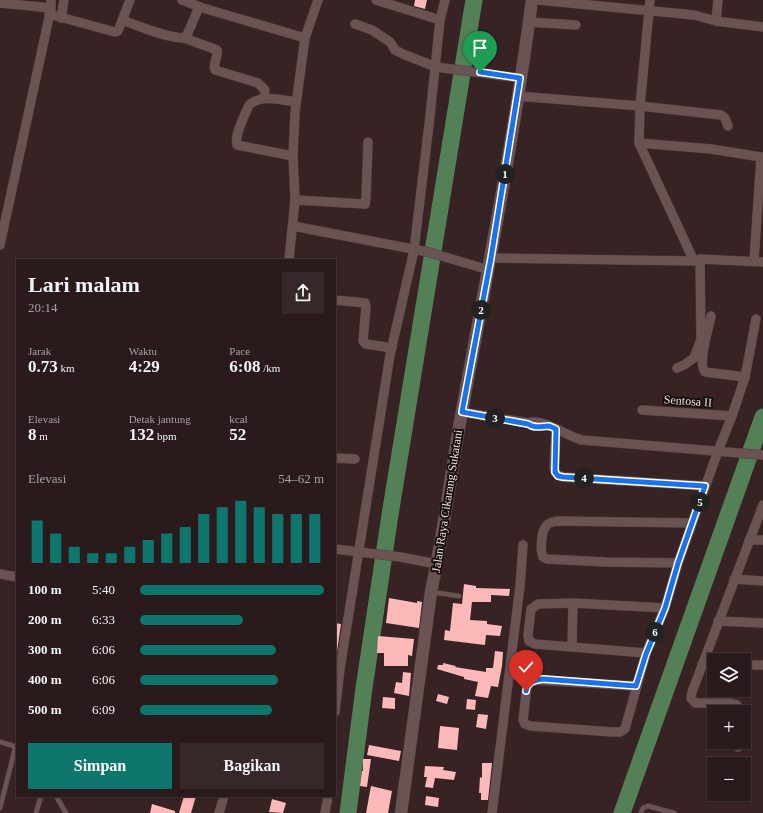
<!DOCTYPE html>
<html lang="id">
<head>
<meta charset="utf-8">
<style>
  :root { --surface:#2a1a1b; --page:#362728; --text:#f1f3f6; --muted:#a5a1a3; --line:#46383a; --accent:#0f766e }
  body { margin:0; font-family:"Times New Roman",serif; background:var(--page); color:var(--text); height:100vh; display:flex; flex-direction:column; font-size:15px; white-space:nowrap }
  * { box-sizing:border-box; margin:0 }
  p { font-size:13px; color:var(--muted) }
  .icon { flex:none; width:22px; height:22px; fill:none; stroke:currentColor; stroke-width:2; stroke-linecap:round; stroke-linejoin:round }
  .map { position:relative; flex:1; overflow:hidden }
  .drawer { position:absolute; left:16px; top:259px; width:320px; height:538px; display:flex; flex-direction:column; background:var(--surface); border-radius:0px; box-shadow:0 1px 3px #0004,0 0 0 1px var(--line) }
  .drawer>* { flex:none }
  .tools { position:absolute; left:707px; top:653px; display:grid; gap:8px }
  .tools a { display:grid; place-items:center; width:44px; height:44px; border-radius:0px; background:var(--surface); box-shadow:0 1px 3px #0004,0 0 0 1px var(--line); font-size:20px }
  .pin { position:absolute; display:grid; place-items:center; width:34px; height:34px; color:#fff; margin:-41px -17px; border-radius:50% 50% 50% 0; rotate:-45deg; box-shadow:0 0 4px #0007 }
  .pin .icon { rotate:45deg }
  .km { position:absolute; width:20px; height:20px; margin:-10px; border-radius:50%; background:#222; color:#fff; font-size:11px; line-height:20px; text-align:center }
  .round { display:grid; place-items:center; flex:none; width:42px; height:42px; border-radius:0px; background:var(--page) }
  .summary { display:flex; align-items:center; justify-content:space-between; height:68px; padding:0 12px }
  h1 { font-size:22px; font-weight:700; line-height:30px }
  .metrics { display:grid; grid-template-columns:repeat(3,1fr); gap:6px; height:68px; padding:4px 12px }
  .metrics div { display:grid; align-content:center }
  .metrics b { font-size:17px; font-weight:700 }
  .metrics small { font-size:11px; font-weight:400 }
  .metrics p { font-size:11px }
  .chart { height:112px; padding:8px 12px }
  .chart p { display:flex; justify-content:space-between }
  .chart svg { width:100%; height:72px; margin-top:4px; stroke:var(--accent); stroke-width:6 }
  .cta { display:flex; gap:8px; margin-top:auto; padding:8px 12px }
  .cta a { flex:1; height:46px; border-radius:0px; background:var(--accent); color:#fff; font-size:16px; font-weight:700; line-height:46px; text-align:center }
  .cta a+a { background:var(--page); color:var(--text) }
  ul { padding:0 12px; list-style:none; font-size:13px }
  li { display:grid; grid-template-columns:64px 48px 1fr; align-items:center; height:30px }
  li i { height:10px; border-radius:5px; background:var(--accent) }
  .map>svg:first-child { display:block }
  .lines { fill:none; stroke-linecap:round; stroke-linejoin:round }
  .river { stroke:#538057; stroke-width:17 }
  .building { fill:#fdb8ba }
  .lane-casing { stroke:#4f3e3f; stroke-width:5.5 }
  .street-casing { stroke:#4f3e3f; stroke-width:10 }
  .secondary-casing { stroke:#4f3e3f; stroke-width:13 }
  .lane { stroke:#6b5353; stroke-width:4.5 }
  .street { stroke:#6b5353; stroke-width:9 }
  .secondary { stroke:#6b5353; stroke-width:12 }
  .route-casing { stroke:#fff; stroke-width:8 }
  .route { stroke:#1a73e8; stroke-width:5 }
  .labels { text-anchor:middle; stroke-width:4; stroke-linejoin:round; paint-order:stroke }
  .street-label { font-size:12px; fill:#ecdedd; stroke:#190f10 }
</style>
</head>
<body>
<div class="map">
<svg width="763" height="813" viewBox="0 0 763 813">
  <rect width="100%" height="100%" fill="#382324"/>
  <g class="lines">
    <!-- river -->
    <g class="river">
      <path d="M348 813 364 688 390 515 474 0"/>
      <path d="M622 813 763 417"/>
    </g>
  </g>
  <!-- building -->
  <g class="building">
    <path d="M415 0H427L425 9 414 6Z"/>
    <path d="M464 584 476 586V588L510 589 509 596 491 595V602H472L470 620 487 621V624L502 626 500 636 486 635 485 645 444 640 445 630 450 631 453 603 462 604Z"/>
    <path d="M389 598 417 603V601L422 602 419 628 386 623Z"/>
    <path d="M335 623 341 624 337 652H335Z"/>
    <path d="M378 636 414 639 412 656 408 655V666H384V653H377Z"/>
    <path d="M495 651 503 652 502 666 498 687 491 686 488 698 475 696 478 682 464 679V677L437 669 438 665H443V663L456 666 455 667 486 672V668H493Z"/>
    <path d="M403 672 411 673 409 696 394 693 396 682 402 683Z"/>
    <path d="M438 694 449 697 447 704 436 701Z"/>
    <path d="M383 697 395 698V709L382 708Z"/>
    <path d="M467 699 476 700 475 710 466 709Z"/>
    <path d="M478 714 488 715 486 729 476 727Z"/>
    <path d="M440 726 459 728 457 750 438 748Z"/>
    <path d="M369 745 401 751 399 761 367 755Z"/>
    <path d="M363 759H371L367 787 360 786 362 771H363Z"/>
    <path d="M482 763H492L488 800H481V793H479L480 777 482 778Z"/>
    <path d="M425 766 444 767 443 770 456 772 454 780 435 778 433 788 425 787 427 777H424Z"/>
    <path d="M371 786 392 791 388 813H366Z"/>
    <path d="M184 796H196L191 813H179Z"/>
    <path d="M426 796 439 798 438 807 425 805Z"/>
    <path d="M272 799 286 803 283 813 269 812Z"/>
    <path d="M152 804 175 811V813H150Z"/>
  </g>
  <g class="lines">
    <defs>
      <g id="lane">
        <path d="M431 592 459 596"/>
        <path d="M0 742 14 746 15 749 0 808"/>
        <path d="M56 796 66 813"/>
        <path d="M36 813 41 796"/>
        <path d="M641 813 643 808 648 806 674 813"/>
      </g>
      <g id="street">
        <path d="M182 0 203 8 305 38"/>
        <path d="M376 0 440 20"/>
        <path d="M538 0 694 15 716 21 763 27"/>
        <path d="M650 0 640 106 639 143 694 261"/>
        <path d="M0 3 51 8"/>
        <path d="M49 14 115 32 118 31 130 0"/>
        <path d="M61 18 64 0"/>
        <path d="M122 20C139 26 166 38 184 38L187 35 199 7"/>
        <path d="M716 21 718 0"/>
        <path d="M529 22 576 25"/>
        <path d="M355 24 372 30 390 42 395 50 403 54 436 67 520 78"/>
        <path d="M184 38 217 50C219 57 212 63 215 70L258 83 265 90 264 98"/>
        <path d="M517 96 640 106 721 115 725 118 728 126"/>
        <path d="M639 143 711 149 761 157"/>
        <path d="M293 156 237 145C234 135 245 115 249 105 262 94 281 100 296 102"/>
        <path d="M295 200 365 204 366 198 368 142"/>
        <path d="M293 226 428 252 489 270"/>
        <path d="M0 245 51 8V0"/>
        <path d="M491 258 694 261 700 259 763 262"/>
        <path d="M289 260 295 200 293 156 295 112 305 38 318 0"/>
        <path d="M754 261 761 157H763"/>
        <path d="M335 300 365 303 366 307 363 341 366 344 392 348"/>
        <path d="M711 316C709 328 697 363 705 372L745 377"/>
        <path d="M677 368 684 365 694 358 701 339 700 259"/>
        <path d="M642 410 732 416"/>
        <path d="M462 412 528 423 534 426"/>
        <path d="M528 423C541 417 568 437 582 440L763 455"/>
        <path d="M556 429 554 467C555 474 557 475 563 477L705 486"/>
        <path d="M335 458 355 459"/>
        <path d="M749 540H763"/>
        <path d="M335 549 400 557 437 564"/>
        <path d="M678 563 606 562 547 559 543 557C540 550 541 533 546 526 549 522 553 522 558 521L692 523"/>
        <path d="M0 574 17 577"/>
        <path d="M734 579 763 581"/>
        <path d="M573 603 572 647 535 644 529 641 528 635 531 609 538 604 573 603 665 608"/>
        <path d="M718 621 763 623"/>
        <path d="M572 647 646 653"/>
        <path d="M702 665H714"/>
        <path d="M744 665H763"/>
        <path d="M636 686 538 680 531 682 527 686 523 720 525 724 531 726 612 732H620L625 729 646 653 665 608 678 563 718 451 732 416 745 377 756 319"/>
        <path d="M335 712 340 669 390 355 414 250 430 116 440 20 445 0"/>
        <path d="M738 712 737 705 731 703H695L691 698 692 692 763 505"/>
        <path d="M738 747V742"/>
        <path d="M219 813 224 796"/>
        <path d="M325 813 328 796"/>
        <path d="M492 813 520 586 523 545"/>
      </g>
      <path id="secondary" d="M401 813 431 592C444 532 451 471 462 411 487 274 514 138 532 0"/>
    </defs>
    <!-- lane casing -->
    <use href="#lane" class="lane-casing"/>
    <!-- street casing -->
    <use href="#street" class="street-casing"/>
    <!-- secondary casing -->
    <use href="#secondary" class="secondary-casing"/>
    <!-- lane -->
    <use href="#lane" class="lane"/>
    <!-- street -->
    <use href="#street" class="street"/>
    <!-- secondary -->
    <use href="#secondary" class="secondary"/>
  </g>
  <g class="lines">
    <defs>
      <path id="route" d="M480 72 520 78 491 258 462 412 528 424C535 429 542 426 549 426 552 427 554 428 556 429L555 472 558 476 563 477 705 486 678 563 665 608 646 654 636 686 543 679C535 680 527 682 526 691"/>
    </defs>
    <!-- route casing -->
    <use href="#route" class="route-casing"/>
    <!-- route -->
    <use href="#route" class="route"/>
  </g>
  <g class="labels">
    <!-- street labels -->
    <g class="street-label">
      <text transform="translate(688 401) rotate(4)" y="4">Sentosa II</text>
      <text transform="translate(447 501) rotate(-81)" y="4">Jalan Raya Cikarang Sukatani</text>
    </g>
  </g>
</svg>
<div class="tools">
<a><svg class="icon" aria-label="layers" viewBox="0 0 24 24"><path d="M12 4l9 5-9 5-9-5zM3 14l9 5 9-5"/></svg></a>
<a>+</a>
<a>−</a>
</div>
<div class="pin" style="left:480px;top:72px;background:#1e9e55"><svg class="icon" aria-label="arrive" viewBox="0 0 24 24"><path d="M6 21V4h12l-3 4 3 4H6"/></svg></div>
<div class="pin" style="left:526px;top:691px;background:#d93025"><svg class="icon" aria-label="check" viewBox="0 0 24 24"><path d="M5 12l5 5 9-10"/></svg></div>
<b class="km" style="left:505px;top:174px">1</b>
<b class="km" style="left:481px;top:310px">2</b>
<b class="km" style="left:495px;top:418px">3</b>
<b class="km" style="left:584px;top:478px">4</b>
<b class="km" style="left:700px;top:502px">5</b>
<b class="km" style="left:655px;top:632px">6</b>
<section class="drawer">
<div class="summary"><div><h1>Lari malam</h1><p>20:14</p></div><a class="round"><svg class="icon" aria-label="share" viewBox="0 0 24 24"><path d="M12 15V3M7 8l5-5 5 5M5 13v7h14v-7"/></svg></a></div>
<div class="metrics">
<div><p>Jarak</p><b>0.73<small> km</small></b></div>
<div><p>Waktu</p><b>4:29</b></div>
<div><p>Pace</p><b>6:08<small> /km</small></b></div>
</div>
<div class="metrics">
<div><p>Elevasi</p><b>8<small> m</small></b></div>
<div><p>Detak jantung</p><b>132<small> bpm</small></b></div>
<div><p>kcal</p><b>52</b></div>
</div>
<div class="chart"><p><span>Elevasi</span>54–62 m</p>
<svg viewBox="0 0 160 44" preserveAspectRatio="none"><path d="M5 44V18M15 44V26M25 44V34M35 44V38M45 44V38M55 44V34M65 44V30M75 44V26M85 44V22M95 44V14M105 44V10M115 44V6M125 44V10M135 44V14M145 44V14M155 44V14"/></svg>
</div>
<ul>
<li><b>100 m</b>5:40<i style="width:100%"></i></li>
<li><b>200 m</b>6:33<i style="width:56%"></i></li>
<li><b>300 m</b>6:06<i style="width:74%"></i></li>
<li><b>400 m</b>6:06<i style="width:75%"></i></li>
<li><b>500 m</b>6:09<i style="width:72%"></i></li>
</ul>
<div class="cta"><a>Simpan</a><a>Bagikan</a></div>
</section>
</div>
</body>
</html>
